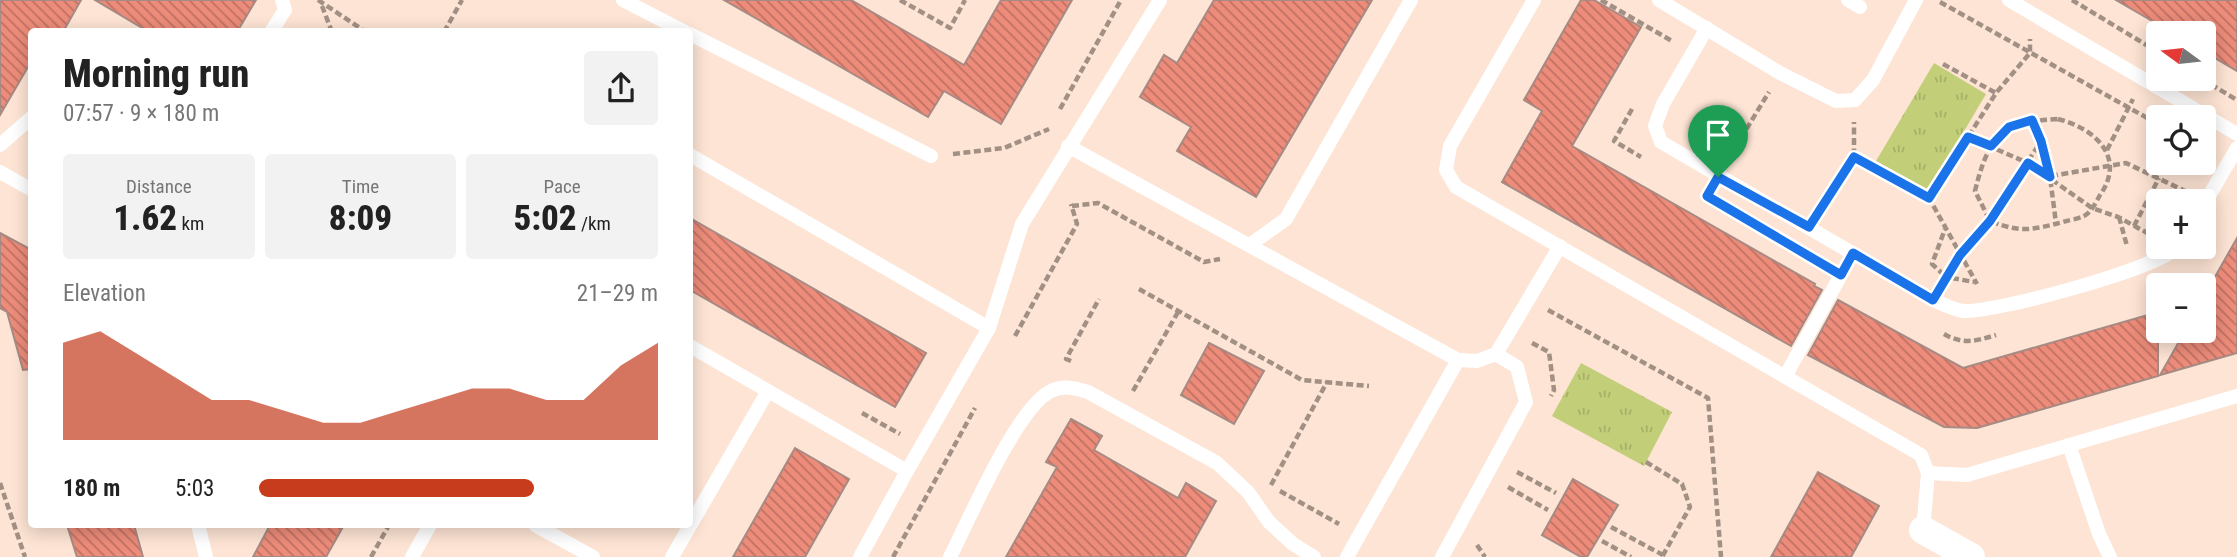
<!DOCTYPE html>
<html lang="en">
<head>
<meta charset="utf-8">
<style>
  :root { --surface:#fff; --page:#f2f2f2; --text:#222; --muted:#767676; --accent:#c63c1c }
  body { margin:0; font-family:"Roboto Condensed",sans-serif; background:var(--page); color:var(--text); height:100vh; display:flex; flex-direction:column; font-size:26px; white-space:nowrap }
  * { box-sizing:border-box; margin:0 }
  p { font-size:23px; color:var(--muted) }
  .icon { flex:none; width:38px; height:38px; fill:none; stroke:currentColor; stroke-width:2; stroke-linecap:round; stroke-linejoin:round }
  .map { position:relative; flex:1; overflow:hidden }
  .sheet { position:absolute; left:28px; top:28px; width:665px; height:500px; display:flex; flex-direction:column; background:var(--surface); border-radius:7px; box-shadow:0 4px 18px #0003 }
  .sheet>* { flex:none }
  .needle { width:46px; rotate:285deg }
  .fabs { position:absolute; left:2146px; top:21px; display:grid; gap:14px }
  .fabs a { display:grid; place-items:center; width:70px; height:70px; border-radius:7px; background:var(--surface); box-shadow:0 4px 18px #0003; font-size:35px }
  .pin { position:absolute; display:grid; place-items:center; width:60px; height:60px; color:#fff; margin:-72px -30px; border-radius:50% 50% 50% 0; rotate:-45deg; box-shadow:0 0 7px #0007 }
  .pin .icon { rotate:45deg }
  .round { display:grid; place-items:center; flex:none; width:74px; height:74px; border-radius:7px; background:var(--page) }
  .summary { display:flex; align-items:center; justify-content:space-between; height:119px; padding:0 35px }
  h1 { font-size:38px; font-weight:800; line-height:52px }
  .metrics { display:grid; grid-template-columns:repeat(3,1fr); gap:10px; height:119px; padding:7px 35px }
  .metrics div { display:grid; align-content:center; border-radius:7px; background:var(--page); text-align:center }
  .metrics b { font-size:35px; font-weight:800 }
  .metrics small { font-size:19px; font-weight:400 }
  .metrics p { font-size:19px }
  .chart { height:196px; padding:14px 35px }
  .chart p { display:flex; justify-content:space-between }
  .chart svg { width:100%; height:126px; margin-top:7px; fill:var(--accent); opacity:.7 }
  ul { padding:0 35px; list-style:none; font-size:23px }
  li { display:grid; grid-template-columns:112px 84px 1fr; align-items:center; height:52px }
  li i { height:18px; border-radius:9px; background:var(--accent) }
  .map>svg:first-child { display:block }
  .park { fill:url(#park-tufts) }
  .building { fill:url(#building-back-hatch); stroke:#a68a84; stroke-width:2 }
  .lines { fill:none; stroke-linecap:round; stroke-linejoin:round }
  .path { stroke:#a29084; stroke-width:4.5; stroke-dasharray:7 3.5; stroke-linecap:butt }
  .lane { stroke:#fff; stroke-width:14 }
  .street { stroke:#fff; stroke-width:28 }
  .route-casing { stroke:#fff; stroke-width:14 }
  .route { stroke:#1a73e8; stroke-width:9 }
</style>
</head>
<body>
<div class="map">
<svg width="2237" height="557" viewBox="0 0 2237 557">
  <defs>
    <pattern id="park-tufts" width="24" height="20" patternUnits="userSpaceOnUse" patternTransform="scale(1.75)"><rect width="24" height="20" fill="#c2ce78"/><path d="M3 7l-1-3M5 7V3M7 7l1-3M15 17l-1-3M17 17v-4M19 17l1-3" fill="none" stroke="#a6b067"/></pattern>
    <pattern id="building-back-hatch" width="6" height="6" patternUnits="userSpaceOnUse" patternTransform="scale(1.75)"><rect width="6" height="6" fill="#ed8c7a"/><path d="M-1 5l2 2M0 0l6 6M5-1l2 2" fill="none" stroke="#bf7163"/></pattern>
  </defs>
  <rect width="100%" height="100%" fill="#fde4d4"/>
  <!-- park -->
  <g class="park">
    <path d="M1934 63 1986 94 1928 192 1876 161Z"/>
    <path d="M1581 363 1672 412 1644 466 1552 416Z"/>
  </g>
  <!-- building -->
  <g class="building">
    <path d="M0 0H81L63 32H32V60L0 115Z"/>
    <path d="M95 0H256L237 32H149Z"/>
    <path d="M724 0H851L964 65 1001 0H1072L1001 124 944 91 928 117Z"/>
    <path d="M1214 0H1372L1256 197 1177 151 1191 127 1140 97 1164 55 1177 63Z"/>
    <path d="M1581 0H1594L1641 27 1572 146 1815 284 1814 286 1822 290 1791 346 1502 182 1542 111 1524 100Z"/>
    <path d="M2116 0H2237V71L2203 51V33H2173Z"/>
    <path d="M690 218 926 353 895 407 690 290Z"/>
    <path d="M0 233 32 250V369L23 370 7 312 0 308Z"/>
    <path d="M2237 238V353L2160 375 2185 331H2203V298Z"/>
    <path d="M1838 300 1963 368 2158 312V376L1977 428 1944 427 1808 355Z"/>
    <path d="M1209 343 1264 371 1234 424 1181 395Z"/>
    <path d="M1071 419 1102 436 1094 450 1178 498 1186 483 1216 501 1185 557H1006L1057 467 1046 462Z"/>
    <path d="M795 448 849 479 805 557H733Z"/>
    <path d="M1818 472 1879 506 1851 557H1771Z"/>
    <path d="M1573 479 1618 505 1587 557H1581L1542 535Z"/>
    <path d="M67 525H134L143 557H77Z"/>
    <path d="M270 525H344L326 557H253Z"/>
  </g>
  <g class="lines">
    <!-- path -->
    <g class="path">
      <path d="M318 0 366 32"/>
      <path d="M900 0 950 28 965 0"/>
      <path d="M1601 0 1672 41"/>
      <path d="M2072 0 2158 52"/>
      <path d="M1940 2 2158 124"/>
      <path d="M322 6 332 32"/>
      <path d="M444 32 462 0"/>
      <path d="M1943 64 1996 93"/>
      <path d="M2202 79 2237 100"/>
      <path d="M1060 109 1121 0"/>
      <path d="M1632 109 1614 141 1641 157"/>
      <path d="M2058 119C2094 128 2127 157 2100 195 2096 202 2091 213 2084 216 2078 219 2069 220 2063 222 2032 230 2021 233 1990 221L1975 191C1988 137 2002 122 2058 119Z"/>
      <path d="M2032 120 2050 177 2056 223"/>
      <path d="M1968 137 2028 163 2092 208 2118 217 2151 235"/>
      <path d="M2107 150 2133 99"/>
      <path d="M953 154 1004 148 1049 129"/>
      <path d="M1730 156 1769 92"/>
      <path d="M1854 157 1929 198 1977 284"/>
      <path d="M2051 176 2126 163 2185 191"/>
      <path d="M1929 198 1996 93 2030 53V39"/>
      <path d="M1072 206 1098 203 1204 262 1220 259"/>
      <path d="M1821 209 1854 157V122"/>
      <path d="M2119 217 2127 246"/>
      <path d="M2134 226 2159 178"/>
      <path d="M2202 249 2214 230"/>
      <path d="M1944 275 1932 264 1945 229"/>
      <path d="M1952 278 1974 282"/>
      <path d="M1945 281 1960 255 1990 221 2041 141"/>
      <path d="M1139 289 1302 380 1369 386"/>
      <path d="M1548 310 1708 398 1721 557"/>
      <path d="M1944 334C1963 345 1976 341 1996 335"/>
      <path d="M1015 336 1077 224 1071 204"/>
      <path d="M1532 343 1549 352 1554 390 1551 396"/>
      <path d="M1071 361 1066 359 1099 299"/>
      <path d="M1133 391 1178 312"/>
      <path d="M862 413 900 434"/>
      <path d="M1646 462 1682 484 1690 507 1662 557"/>
      <path d="M1517 472 1556 493"/>
      <path d="M0 483 25 557"/>
      <path d="M1271 485 1327 382"/>
      <path d="M1508 487 1548 510"/>
      <path d="M1280 491 1339 524"/>
      <path d="M1611 527 1663 555"/>
      <path d="M1602 541 1631 557"/>
      <path d="M1477 545 1485 557"/>
      <path d="M371 557 389 525"/>
      <path d="M893 557 975 408"/>
    </g>
    <!-- lane -->
    <g class="lane">
      <path d="M623 0 685 32"/>
      <path d="M1534 0 1450 146 1446 170 1456 187 1921 455 1928 473 1923 530"/>
      <path d="M1659 0 1780 73 1836 101 1855 100 1873 80 1916 0"/>
      <path d="M1848 0 1860 7"/>
      <path d="M2009 0 2237 134"/>
      <path d="M1707 28 1663 104 1655 126 1661 142 1933 300C1943 304 1954 310 1964 311 1998 312 2156 269 2178 247"/>
      <path d="M271 32 285 10 282 0"/>
      <path d="M690 34 931 156"/>
      <path d="M0 145 32 117"/>
      <path d="M1068 146 1458 360 1477 361 1496 354 1560 246"/>
      <path d="M690 155 989 328"/>
      <path d="M0 172 32 190"/>
      <path d="M2203 206 2237 148"/>
      <path d="M1251 244 1286 219 1411 0"/>
      <path d="M690 346 907 471 860 557"/>
      <path d="M1786 375 1853 253"/>
      <path d="M2069 445 2099 534 2110 557"/>
      <path d="M907 471 989 328 1022 224 1160 0"/>
      <path d="M1928 473 1967 475 2237 396"/>
      <path d="M198 525 206 557"/>
      <path d="M535 525 593 557"/>
      <path d="M412 557 430 525"/>
      <path d="M672 557 768 391"/>
      <path d="M950 557C969 520 1017 407 1051 391 1064 385 1075 388 1088 392L1217 463 1248 492 1269 522 1293 544 1314 557"/>
      <path d="M1347 557 1458 360"/>
      <path d="M1442 557 1526 402 1517 367 1496 354"/>
    </g>
    <!-- street -->
    <path class="street" d="M1923 530 1971 557"/>
  </g>
  <g class="lines">
    <defs>
      <path id="route" d="M2032 120 2041 141 2050 177 2028 163 1990 221 1960 255 1933 300 1853 253 1841 275 1707 196 1718 177 1809 227 1854 157 1929 198 1968 137 1991 146 2009 127Z"/>
    </defs>
    <!-- route casing -->
    <use href="#route" class="route-casing"/>
    <!-- route -->
    <use href="#route" class="route"/>
  </g>
</svg>
<div class="fabs">
<a><svg class="needle" viewBox="-14 -14 28 28"><path d="M0-13l5 13h-10z" fill="#e53935"/><path d="M0 13l5-13h-10z" fill="#767676"/></svg></a>
<a><svg class="icon" aria-label="locate" viewBox="0 0 24 24"><circle cx="12" cy="12" r="6"/><path d="M12 2v4M12 18v4M2 12h4M18 12h4"/></svg></a>
<a>+</a>
<a>−</a>
</div>
<div class="pin" style="left:1718px;top:177px;background:#1e9e55"><svg class="icon" aria-label="arrive" viewBox="0 0 24 24"><path d="M6 21V4h12l-3 4 3 4H6"/></svg></div>
<section class="sheet">
<div class="summary"><div><h1>Morning run</h1><p>07:57 · 9 × 180 m</p></div><a class="round"><svg class="icon" aria-label="share" viewBox="0 0 24 24"><path d="M12 15V3M7 8l5-5 5 5M5 13v7h14v-7"/></svg></a></div>
<div class="metrics">
<div><p>Distance</p><b>1.62<small> km</small></b></div>
<div><p>Time</p><b>8:09</b></div>
<div><p>Pace</p><b>5:02<small> /km</small></b></div>
</div>
<div class="chart"><p><span>Elevation</span>21–29 m</p>
<svg viewBox="0 0 160 44" preserveAspectRatio="none"><path d="M0 44V10L10 6L20 14L30 22L40 30L50 30L60 34L70 38L80 38L90 34L100 30L110 26L120 26L130 30L140 30L150 18L160 10V44z"/></svg>
</div>
<ul>
<li><b>180 m</b>5:03<i style="width:69%"></i></li>
</ul>
</section>
</div>
</body>
</html>
